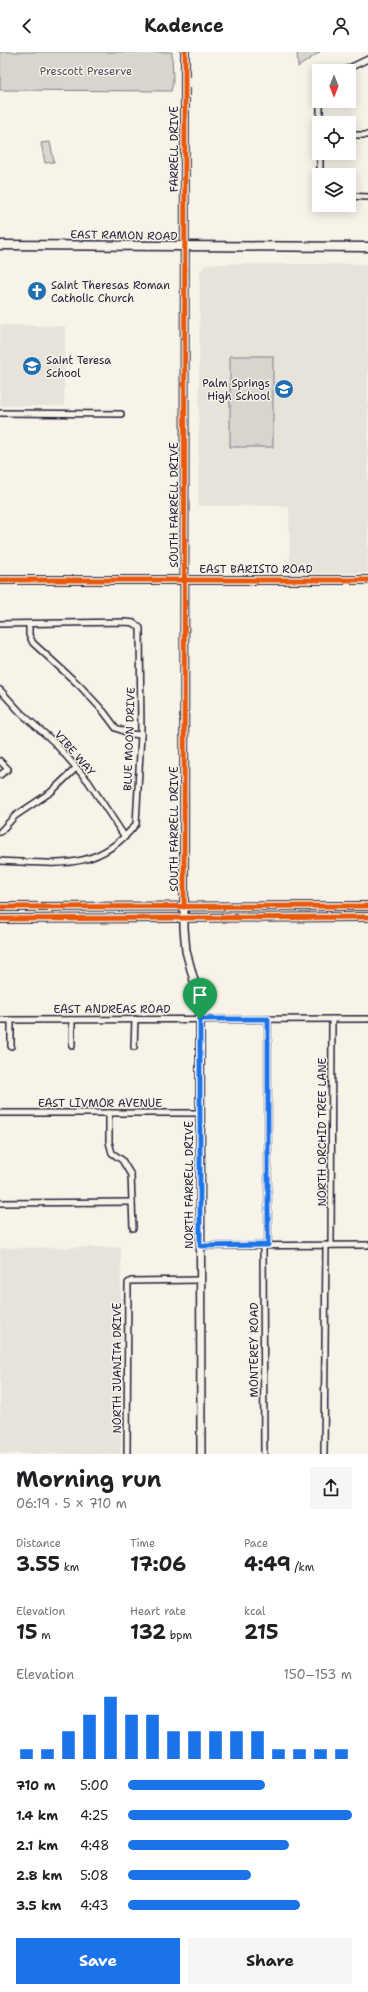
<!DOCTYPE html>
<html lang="en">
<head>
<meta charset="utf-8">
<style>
  :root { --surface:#fff; --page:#f6f6f6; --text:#202124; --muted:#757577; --accent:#1a73e8 }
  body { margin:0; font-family:"Shantell Sans",sans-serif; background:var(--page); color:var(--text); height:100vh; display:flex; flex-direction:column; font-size:15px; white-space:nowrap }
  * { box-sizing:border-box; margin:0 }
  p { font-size:13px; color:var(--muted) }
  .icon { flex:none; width:22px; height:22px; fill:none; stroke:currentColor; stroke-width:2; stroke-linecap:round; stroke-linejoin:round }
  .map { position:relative; height:1402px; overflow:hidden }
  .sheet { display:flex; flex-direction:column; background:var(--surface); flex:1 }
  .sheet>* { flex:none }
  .needle { width:26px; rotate:180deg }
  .controls { position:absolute; left:312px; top:12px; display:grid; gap:8px }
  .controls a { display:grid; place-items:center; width:44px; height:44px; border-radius:0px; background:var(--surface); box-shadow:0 2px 10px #0003; font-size:20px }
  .pin { position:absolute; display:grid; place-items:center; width:34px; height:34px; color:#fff; margin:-41px -17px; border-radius:50% 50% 50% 0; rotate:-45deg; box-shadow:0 0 4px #0007 }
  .pin .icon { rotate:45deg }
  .round { display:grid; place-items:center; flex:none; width:42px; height:42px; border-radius:0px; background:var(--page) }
  .summary { display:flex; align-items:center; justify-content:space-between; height:68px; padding:0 16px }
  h1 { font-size:22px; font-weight:700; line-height:30px }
  .stats { display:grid; grid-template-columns:repeat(3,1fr); gap:6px; height:68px; padding:4px 16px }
  .stats div { display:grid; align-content:center }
  .stats b { font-size:20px; font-weight:700 }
  .stats small { font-size:11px; font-weight:400 }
  .stats p { font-size:11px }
  .chart { height:112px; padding:8px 16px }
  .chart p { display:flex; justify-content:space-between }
  .chart svg { width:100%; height:72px; margin-top:4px; stroke:var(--accent); stroke-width:6 }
  .action { display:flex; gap:8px; margin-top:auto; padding:8px 16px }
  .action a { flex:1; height:46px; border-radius:0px; background:var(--accent); color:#fff; font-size:16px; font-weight:700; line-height:46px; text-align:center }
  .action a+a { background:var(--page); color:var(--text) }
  ul { padding:0 16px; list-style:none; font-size:13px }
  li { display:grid; grid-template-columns:64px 48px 1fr; align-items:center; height:30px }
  li i { height:10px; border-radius:5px; background:var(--accent) }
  header { display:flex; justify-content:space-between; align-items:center; height:52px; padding:0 16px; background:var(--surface); font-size:18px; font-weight:700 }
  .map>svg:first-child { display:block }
  .built { fill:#e7e3db }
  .green { fill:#d8d5cf; stroke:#7d7c85 }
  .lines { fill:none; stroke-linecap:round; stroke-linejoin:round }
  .street-casing { stroke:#22223b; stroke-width:8 }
  .secondary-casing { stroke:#22223b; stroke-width:10 }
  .primary-casing { stroke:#22223b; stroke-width:11 }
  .street { stroke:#f7f3e8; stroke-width:5 }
  .secondary { stroke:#f7f3e8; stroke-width:7 }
  .primary { stroke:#f7f3e8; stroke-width:8 }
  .cycleway-casing { stroke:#f7f3e8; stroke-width:8 }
  .cycleway { stroke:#e8590c; stroke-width:5 }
  .route-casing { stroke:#fff; stroke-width:8 }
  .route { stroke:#1a73e8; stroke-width:5 }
  .labels { text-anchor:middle; stroke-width:3; stroke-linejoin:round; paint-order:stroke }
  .park-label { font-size:11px; fill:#504f60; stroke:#f7f3e8 }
  .street-label { font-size:11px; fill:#22223b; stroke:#f7f3e8 }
  .poi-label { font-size:11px; fill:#22223b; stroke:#f7f3e8; text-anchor:start }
</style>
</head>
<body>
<header><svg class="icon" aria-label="back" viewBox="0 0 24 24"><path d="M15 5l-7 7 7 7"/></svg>Kadence<svg class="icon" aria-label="person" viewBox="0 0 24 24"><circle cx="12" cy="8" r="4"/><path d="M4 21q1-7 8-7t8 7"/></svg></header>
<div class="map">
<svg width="368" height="1402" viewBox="0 0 368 1402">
  <rect width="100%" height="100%" fill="#f7f3e8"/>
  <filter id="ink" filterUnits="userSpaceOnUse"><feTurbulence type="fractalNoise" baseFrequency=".025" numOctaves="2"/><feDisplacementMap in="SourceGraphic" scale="8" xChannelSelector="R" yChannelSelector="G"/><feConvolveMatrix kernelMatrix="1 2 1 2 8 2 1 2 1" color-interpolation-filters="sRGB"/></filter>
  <g filter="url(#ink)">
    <!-- built -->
    <g class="built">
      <path d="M207 212H368V521L290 522 289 454H198L200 219Z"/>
      <path d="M0 273 65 274 64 354H0Z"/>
      <path d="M121 1195V1402H0V1196Z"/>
    </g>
    <!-- green -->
    <g class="green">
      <path d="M0 0H172L173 31 171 39 0 38Z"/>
      <path d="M297 0H320L298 15Z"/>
      <path d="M50 90 54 110 45 111 41 91Z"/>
      <rect x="230" y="304" width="43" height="91"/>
    </g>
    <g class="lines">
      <defs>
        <g id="street">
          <path d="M343 19 368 7"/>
          <path d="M320 49V71"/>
          <path d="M349 83H368"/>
          <path d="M320 101V123"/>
          <path d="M349 144 368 145"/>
          <path d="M0 361 121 362"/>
          <path d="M0 572 126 570 134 571 140 576 141 683 136 772C97 821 55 811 0 809"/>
          <path d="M29 572V583L33 591 80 634 104 660 116 676 131 682 141 683"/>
          <path d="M0 638 21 661 54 690 88 729 125 785"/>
          <path d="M0 709 8 717 0 723"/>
          <path d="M0 780 15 764 51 740 75 717"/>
          <path d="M268 967V1193"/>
          <path d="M0 968 368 967"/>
          <path d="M11 968V994"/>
          <path d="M72 968V994"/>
          <path d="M134 995 135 967"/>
          <path d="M0 1061H200"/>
          <path d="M109 1061V1090L112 1101 122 1108 131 1123 133 1176"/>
          <path d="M0 1151 132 1150"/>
          <path d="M263 1193 264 1402"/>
          <path d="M331 1193 332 967"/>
          <path d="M200 1194 368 1193"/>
          <path d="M127 1402 128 1231 131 1229 200 1228"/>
          <path d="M324 1402 326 1193"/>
        </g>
        <g id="secondary">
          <path d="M185 0 184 876 186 899 200 951V967L201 1402"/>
          <path d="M0 528H368"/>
          <path d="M0 855 368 854"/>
          <path d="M0 867 368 865"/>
        </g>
        <path id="primary" d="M0 193 368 195"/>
      </defs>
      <!-- street casing -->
      <use href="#street" class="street-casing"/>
      <!-- secondary casing -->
      <use href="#secondary" class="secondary-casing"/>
      <!-- primary casing -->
      <use href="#primary" class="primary-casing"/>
      <!-- street -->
      <use href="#street" class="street"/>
      <!-- secondary -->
      <use href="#secondary" class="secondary"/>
      <!-- primary -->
      <use href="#primary" class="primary"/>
      <defs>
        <g id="cycleway">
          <path d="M0 528H368"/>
          <path d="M0 855 368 854"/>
          <path d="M184 855 185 0"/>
          <path d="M0 867 368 865"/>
        </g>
      </defs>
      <!-- cycleway casing -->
      <use href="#cycleway" class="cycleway-casing"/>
      <!-- cycleway -->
      <use href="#cycleway" class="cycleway"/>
    </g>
  </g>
  <g class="lines" filter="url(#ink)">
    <defs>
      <path id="route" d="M200 967H268V1193L200 1194Z"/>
    </defs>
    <!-- route casing -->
    <use href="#route" class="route-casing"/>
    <!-- route -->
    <use href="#route" class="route"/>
  </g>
  <!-- icons -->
  <defs>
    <symbol id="church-disc" viewBox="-11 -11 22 22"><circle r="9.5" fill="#1f6fb2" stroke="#f7f3e8"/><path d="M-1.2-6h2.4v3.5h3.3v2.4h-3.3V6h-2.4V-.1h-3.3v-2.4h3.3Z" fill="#fff"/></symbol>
    <symbol id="school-disc" viewBox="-11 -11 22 22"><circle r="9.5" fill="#1f6fb2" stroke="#f7f3e8"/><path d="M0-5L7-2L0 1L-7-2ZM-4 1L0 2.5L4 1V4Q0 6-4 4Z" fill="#fff"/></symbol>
  </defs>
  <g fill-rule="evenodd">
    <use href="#church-disc" x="26" y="228" width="22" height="22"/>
    <use href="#school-disc" x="21" y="303" width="22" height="22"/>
    <use href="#school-disc" x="273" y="326" width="22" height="22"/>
  </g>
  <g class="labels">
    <!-- park labels -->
    <g class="park-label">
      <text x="86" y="23">Prescott Preserve</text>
    </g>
    <!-- street labels -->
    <g class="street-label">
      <text transform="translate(174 97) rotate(-90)" y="4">FARRELL DRIVE</text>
      <text transform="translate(124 183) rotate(1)" y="4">EAST RAMON ROAD</text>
      <text transform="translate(174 453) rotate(-90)" y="4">SOUTH FARRELL DRIVE</text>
      <text x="256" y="521">EAST BARISTO ROAD</text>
      <text transform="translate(129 687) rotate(-88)" y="4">BLUE MOON DRIVE</text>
      <text transform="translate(75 701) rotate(49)" y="4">VIBE WAY</text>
      <text transform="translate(174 777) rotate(-90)" y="4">SOUTH FARRELL DRIVE</text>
      <text x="112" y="961">EAST ANDREAS ROAD</text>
      <text x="100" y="1055">EAST LIVMOR AVENUE</text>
      <text transform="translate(322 1080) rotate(-90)" y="4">NORTH ORCHID TREE LANE</text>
      <text transform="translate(189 1133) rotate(-90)" y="4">NORTH FARRELL DRIVE</text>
      <text transform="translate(254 1298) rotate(-90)" y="4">MONTEREY ROAD</text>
      <text transform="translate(117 1316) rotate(-90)" y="4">NORTH JUANITA DRIVE</text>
    </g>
    <!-- poi labels -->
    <g class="poi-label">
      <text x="51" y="237">Saint Theresas Roman<tspan x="51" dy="13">Catholic Church</tspan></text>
      <text x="46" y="312">Saint Teresa<tspan x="46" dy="13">School</tspan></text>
      <text x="270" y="335" text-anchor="end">Palm Springs<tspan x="270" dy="13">High School</tspan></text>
    </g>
  </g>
</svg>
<div class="controls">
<a><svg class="needle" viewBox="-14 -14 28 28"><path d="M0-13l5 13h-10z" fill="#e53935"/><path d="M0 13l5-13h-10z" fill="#757577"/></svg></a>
<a><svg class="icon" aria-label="locate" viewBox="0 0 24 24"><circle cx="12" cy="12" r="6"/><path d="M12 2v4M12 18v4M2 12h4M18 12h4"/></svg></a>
<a><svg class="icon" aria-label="layers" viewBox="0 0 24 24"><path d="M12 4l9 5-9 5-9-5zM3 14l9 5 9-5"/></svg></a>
</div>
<div class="pin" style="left:200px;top:967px;background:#1e9e55"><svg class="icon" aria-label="arrive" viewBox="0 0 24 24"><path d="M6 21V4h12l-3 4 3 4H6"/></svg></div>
</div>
<section class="sheet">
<div class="summary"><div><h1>Morning run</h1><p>06:19 · 5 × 710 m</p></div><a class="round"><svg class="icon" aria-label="share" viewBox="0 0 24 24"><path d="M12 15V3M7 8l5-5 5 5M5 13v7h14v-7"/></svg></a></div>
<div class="stats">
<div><p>Distance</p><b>3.55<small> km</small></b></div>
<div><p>Time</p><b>17:06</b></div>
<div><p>Pace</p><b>4:49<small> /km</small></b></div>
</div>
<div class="stats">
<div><p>Elevation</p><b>15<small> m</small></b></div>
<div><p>Heart rate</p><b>132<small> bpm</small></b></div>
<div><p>kcal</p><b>215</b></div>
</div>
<div class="chart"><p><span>Elevation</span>150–153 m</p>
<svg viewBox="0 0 160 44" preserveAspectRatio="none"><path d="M5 44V38M15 44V38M25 44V27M35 44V17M45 44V6M55 44V17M65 44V17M75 44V27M85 44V27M95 44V27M105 44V27M115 44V27M125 44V38M135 44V38M145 44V38M155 44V38"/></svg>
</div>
<ul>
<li><b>710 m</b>5:00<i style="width:61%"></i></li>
<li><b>1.4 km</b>4:25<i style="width:100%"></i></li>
<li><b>2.1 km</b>4:48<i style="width:72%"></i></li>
<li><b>2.8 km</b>5:08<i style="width:55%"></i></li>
<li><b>3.5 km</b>4:43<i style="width:77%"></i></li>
</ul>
<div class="action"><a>Save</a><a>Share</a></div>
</section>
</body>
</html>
